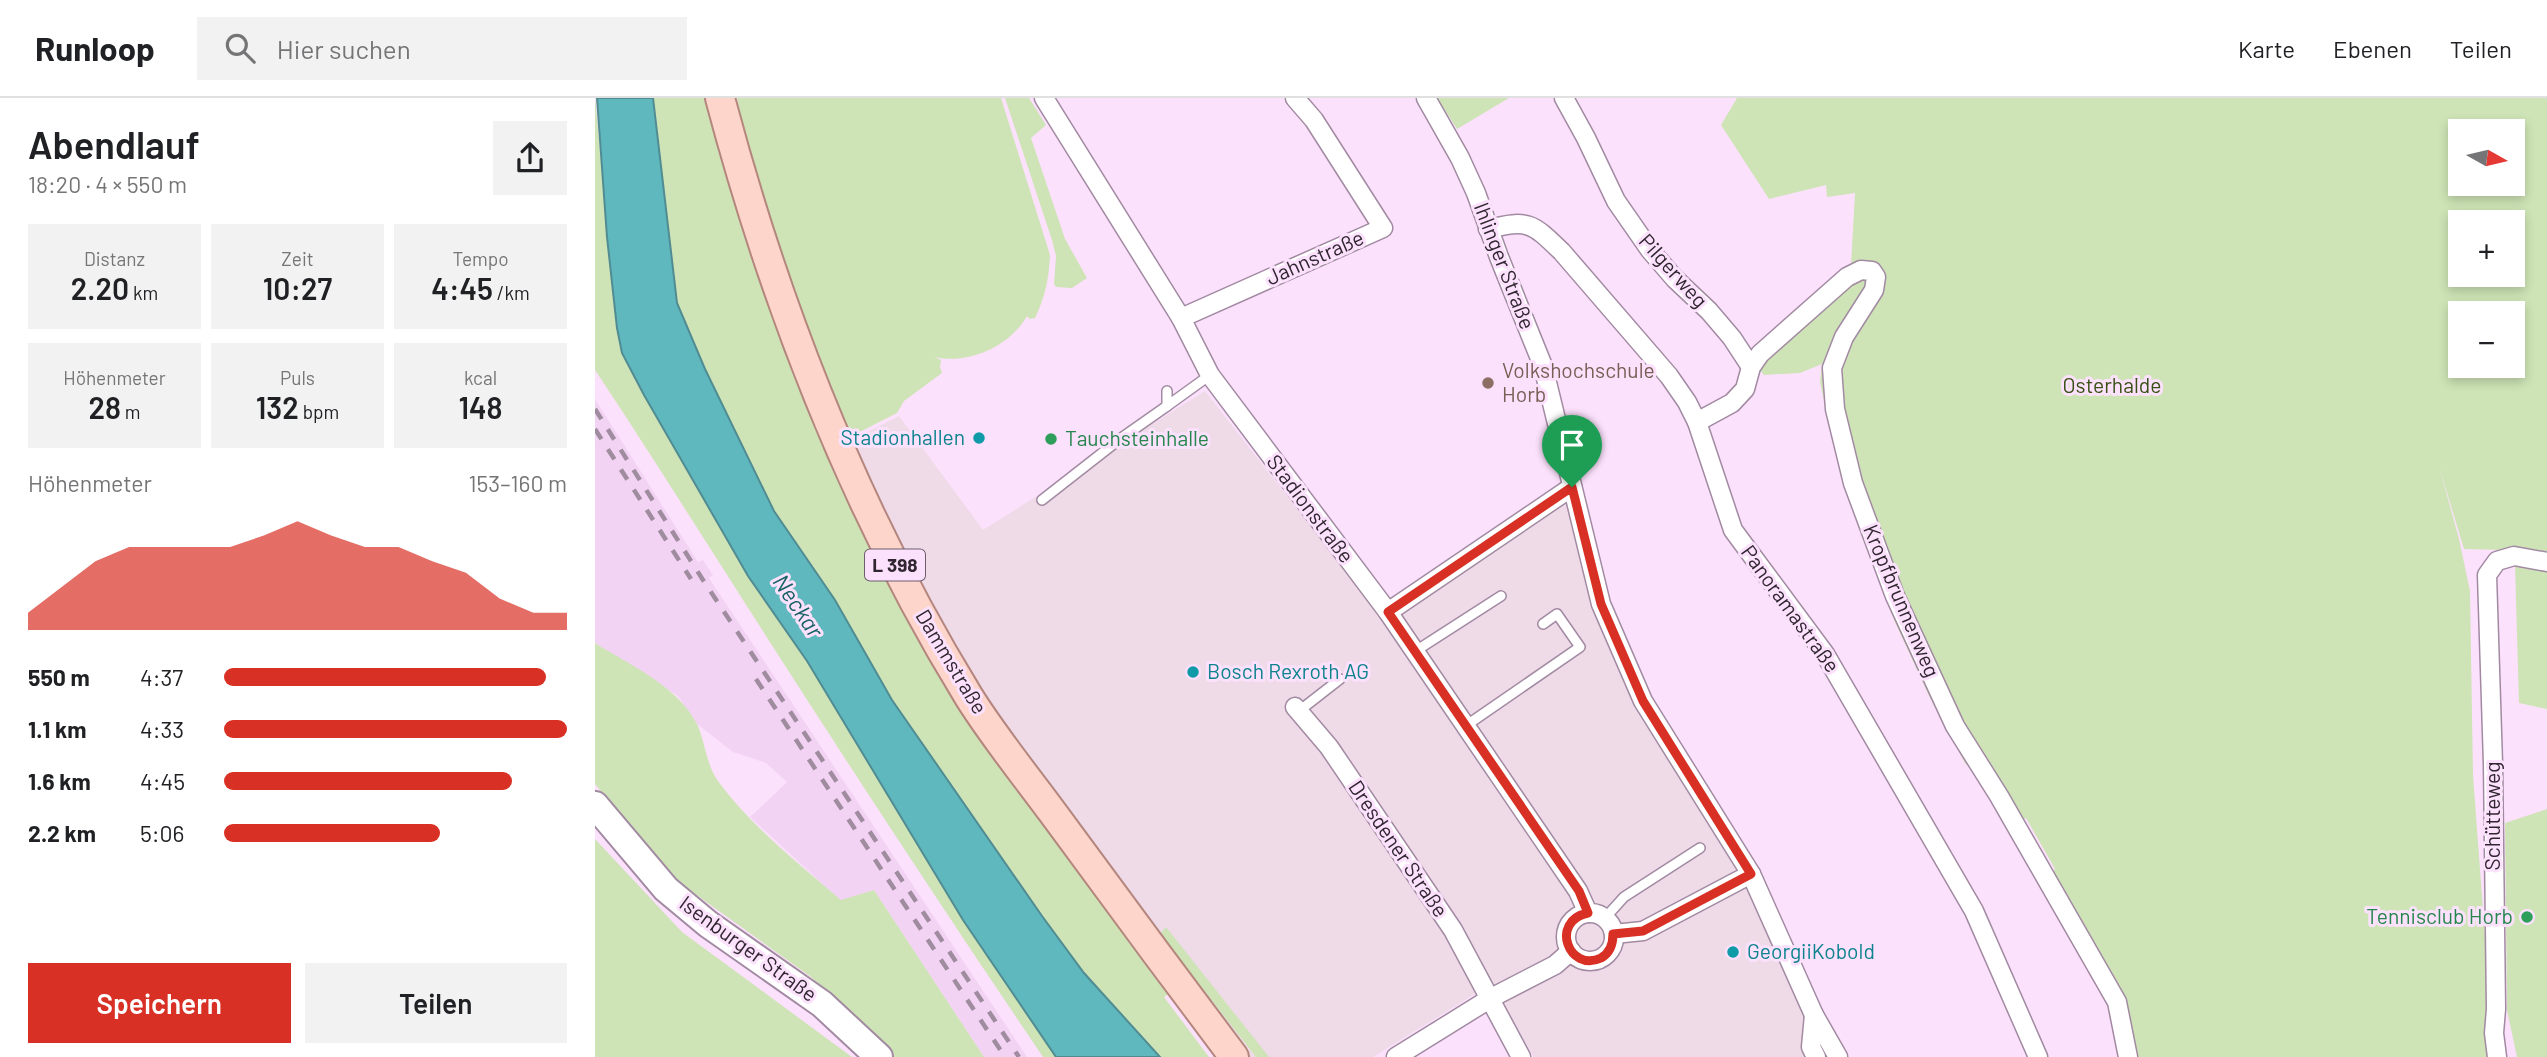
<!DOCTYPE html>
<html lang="de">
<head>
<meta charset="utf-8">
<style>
  :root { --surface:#fff; --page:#f2f2f2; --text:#202124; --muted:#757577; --line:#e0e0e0; --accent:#d93025 }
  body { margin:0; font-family:Barlow,sans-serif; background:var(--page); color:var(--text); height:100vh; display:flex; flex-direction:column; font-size:26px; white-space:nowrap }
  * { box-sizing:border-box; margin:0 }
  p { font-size:23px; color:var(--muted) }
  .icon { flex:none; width:38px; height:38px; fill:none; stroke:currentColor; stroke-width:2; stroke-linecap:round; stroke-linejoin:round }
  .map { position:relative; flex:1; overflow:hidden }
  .details { display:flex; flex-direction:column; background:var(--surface); width:595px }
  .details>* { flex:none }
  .needle { width:46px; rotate:98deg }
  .buttons { position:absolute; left:1853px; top:21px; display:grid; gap:14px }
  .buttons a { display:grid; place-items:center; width:77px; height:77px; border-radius:0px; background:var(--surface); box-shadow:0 4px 10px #0003; font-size:35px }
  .pin { position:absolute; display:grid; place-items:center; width:60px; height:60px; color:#fff; margin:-72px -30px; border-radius:50% 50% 50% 0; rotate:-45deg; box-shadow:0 0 7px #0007 }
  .pin .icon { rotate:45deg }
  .round { display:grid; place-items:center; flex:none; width:74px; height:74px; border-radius:0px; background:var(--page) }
  .overview { display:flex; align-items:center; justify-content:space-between; height:119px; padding:0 28px }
  h1 { font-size:38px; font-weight:600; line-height:52px }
  .metrics { display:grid; grid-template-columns:repeat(3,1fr); gap:10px; height:119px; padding:7px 28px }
  .metrics div { display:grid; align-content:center; border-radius:0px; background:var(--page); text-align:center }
  .metrics b { font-size:30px; font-weight:600 }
  .metrics small { font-size:19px; font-weight:400 }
  .metrics p { font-size:19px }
  .chart { height:196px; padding:14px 28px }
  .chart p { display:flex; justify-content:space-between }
  .chart svg { width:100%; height:126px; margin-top:7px; fill:var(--accent); opacity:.7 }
  .cta { display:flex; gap:14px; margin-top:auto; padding:14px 28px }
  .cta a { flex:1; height:80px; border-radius:0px; background:var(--accent); color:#fff; font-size:28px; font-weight:600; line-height:80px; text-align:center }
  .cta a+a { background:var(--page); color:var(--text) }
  ul { padding:0 28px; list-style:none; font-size:23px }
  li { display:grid; grid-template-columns:112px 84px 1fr; align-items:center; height:52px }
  li i { height:18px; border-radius:9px; background:var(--accent) }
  header { display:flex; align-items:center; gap:42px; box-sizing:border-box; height:98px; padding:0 35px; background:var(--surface); border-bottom:2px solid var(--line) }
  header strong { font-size:33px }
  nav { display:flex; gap:38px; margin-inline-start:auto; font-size:24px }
  .search { width:490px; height:63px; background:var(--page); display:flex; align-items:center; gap:18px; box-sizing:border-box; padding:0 24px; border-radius:0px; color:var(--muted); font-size:26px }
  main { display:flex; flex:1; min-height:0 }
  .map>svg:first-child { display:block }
  .industrial { fill:#efdae8 }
  .built { fill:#f3d3f3 }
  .green { fill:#cee4b6; fill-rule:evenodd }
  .water { fill:#5fb8bd; stroke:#518c93; stroke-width:2 }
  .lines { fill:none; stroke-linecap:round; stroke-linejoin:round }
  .lane-casing { stroke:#a28aa2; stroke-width:12 }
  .street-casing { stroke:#a28aa2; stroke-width:21 }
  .secondary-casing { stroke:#a28aa2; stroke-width:30 }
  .primary-casing { stroke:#b4867d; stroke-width:32 }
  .lane { stroke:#fff; stroke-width:9 }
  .street { stroke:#fff; stroke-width:18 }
  .secondary { stroke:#fff; stroke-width:26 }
  .primary { stroke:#fdd5ca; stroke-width:28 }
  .rail { stroke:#9f8c9f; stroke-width:4.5; stroke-dasharray:12 12; stroke-linecap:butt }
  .route-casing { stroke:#fff; stroke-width:14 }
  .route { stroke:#d93025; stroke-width:9 }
  .education-dot { fill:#8d6e63; stroke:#fce1fc; stroke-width:2.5 }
  .culture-dot { fill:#0f9aa8; stroke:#fce1fc; stroke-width:2.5 }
  .leisure-dot { fill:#2e9e5b; stroke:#fce1fc; stroke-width:2.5 }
  .labels { text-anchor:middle; stroke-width:6; stroke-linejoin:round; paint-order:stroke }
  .shield { fill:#fce1fc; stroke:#6d5e6d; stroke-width:2 }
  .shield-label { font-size:19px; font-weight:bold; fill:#302630 }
  .street-label { font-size:21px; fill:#302630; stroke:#fce1fc }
  .education-label { font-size:21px; fill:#785e54; stroke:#fce1fc; text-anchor:start }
  .park-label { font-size:21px; fill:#385112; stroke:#fce1fc }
  .culture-label { font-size:21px; fill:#0d838f; stroke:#fce1fc; text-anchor:start }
  .leisure-label { font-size:21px; fill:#27864d; stroke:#fce1fc; text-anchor:start }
  .water-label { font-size:23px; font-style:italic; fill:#176265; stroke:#fce1fc }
</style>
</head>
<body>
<header>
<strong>Runloop</strong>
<div class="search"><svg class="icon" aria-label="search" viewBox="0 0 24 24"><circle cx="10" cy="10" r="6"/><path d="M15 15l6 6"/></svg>Hier suchen</div>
<nav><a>Karte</a><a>Ebenen</a><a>Teilen</a></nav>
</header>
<main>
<section class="details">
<div class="overview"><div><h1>Abendlauf</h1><p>18:20 · 4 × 550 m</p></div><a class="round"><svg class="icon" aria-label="share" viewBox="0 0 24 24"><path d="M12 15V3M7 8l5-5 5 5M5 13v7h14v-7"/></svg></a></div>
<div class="metrics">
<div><p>Distanz</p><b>2.20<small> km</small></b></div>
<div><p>Zeit</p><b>10:27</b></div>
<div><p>Tempo</p><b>4:45<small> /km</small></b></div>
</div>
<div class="metrics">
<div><p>Höhenmeter</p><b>28<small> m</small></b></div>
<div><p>Puls</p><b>132<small> bpm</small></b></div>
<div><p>kcal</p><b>148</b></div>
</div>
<div class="chart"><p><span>Höhenmeter</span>153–160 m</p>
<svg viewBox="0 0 160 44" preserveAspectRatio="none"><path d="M0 44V38L10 29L20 20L30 15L40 15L50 15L60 15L70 11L80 6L90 11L100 15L110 15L120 20L130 24L140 33L150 38L160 38V44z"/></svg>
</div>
<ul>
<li><b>550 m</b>4:37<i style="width:94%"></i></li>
<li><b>1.1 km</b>4:33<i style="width:100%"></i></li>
<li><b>1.6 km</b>4:45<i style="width:84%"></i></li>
<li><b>2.2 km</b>5:06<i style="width:63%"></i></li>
</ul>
<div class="cta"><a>Speichern</a><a>Teilen</a></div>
</section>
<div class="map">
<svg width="1952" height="959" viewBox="0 0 1952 959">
  <rect width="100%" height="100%" fill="#fce1fc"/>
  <!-- industrial -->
  <path class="industrial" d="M610 293 788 521 972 402 998 508 1153 788 1213 922 1207 951 1212 959H939L896 886 778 959H654L392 601 337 515 255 343 304 318 388 432Z"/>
  <!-- built -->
  <path class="built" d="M0 301 103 464 108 462 118 477 114 480 432 959H389L279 792 246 803 155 719 192 684 171 665 138 654 102 626 83 598 0 545Z"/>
  <!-- green -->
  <g class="green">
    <path d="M0 0 22 230 27 255 49 297 153 478 212 563 368 822 461 959H448C339 798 233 636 129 472 86 405 44 338 0 272Z"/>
    <path d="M58 0H113L251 393 576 894 569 899 614 959H565L489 875 447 818 297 602 240 502 179 413 110 271 82 205Z"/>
    <path d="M142 0H406L455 157C454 181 450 199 440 220L435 221 432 218C415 248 374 267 339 259L346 262 345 269 347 275 309 303 302 315 253 340 186 176 154 59Z"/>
    <path d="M410 0H434L451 27 436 40 470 141 492 180 477 190 461 189 459 186 461 158 457 142Z"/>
    <path d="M842 0H914L862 31Z"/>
    <path d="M1142 0H1952V453L1869 451 1844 368 1864 441 1875 493 1878 677 1894 892 1911 959H1534L1506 888 1454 779 1460 771 1431 720 1424 723 1386 660 1371 667 1334 598 1299 522 1263 428 1243 366 1225 284 1227 266 1205 275 1169 277 1151 255 1256 167 1260 95 1232 99 1231 87 1174 101 1126 27ZM1866 33H1918V86H1866ZM1866 124H1918V177H1866ZM1866 215H1918V268H1866Z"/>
    <path d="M1920 468 1952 474V611L1924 605Z"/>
    <path d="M0 545C35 567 85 589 103 628 110 645 112 668 123 683 156 728 204 766 246 802L279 792 389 959H298L290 948 216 879 75 778 0 686Z"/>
    <path d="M1952 711V959H1922L1912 912 1910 725Z"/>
    <path d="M0 741 87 834 257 959H0Z"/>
    <path d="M571 829 674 959H661L565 836Z"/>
  </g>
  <!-- water -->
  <path class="water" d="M2 0H58L82 205 110 271 179 413 240 502 297 602 447 818 489 875 565 959H461L368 822 212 563 153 478 49 297 27 255 22 230 12 139Z"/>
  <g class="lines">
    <defs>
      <g id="lane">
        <path d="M572 293V308L615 277"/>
        <path d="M447 402 525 341 572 308"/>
        <path d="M819 554 906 498"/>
        <path d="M704 613 745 581"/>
        <path d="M869 629 985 549 962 516 948 526"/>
        <path d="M1010 820 1029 799 1105 750"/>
      </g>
      <g id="street">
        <path d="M449 0 586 220 615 277 793 514 983 793 993 815"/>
        <path d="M831 0 865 60 881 95 904 159 948 268 1006 506 1048 603 1156 776 1219 917 1243 959"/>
        <path d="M969 0 991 40 1021 103 1055 152 1080 181 1114 213 1137 240 1156 269"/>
        <path d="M893 131C934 121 937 125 967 154L1074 278 1092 304 1102 324 1138 432 1230 556 1379 813 1443 959"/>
        <path d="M586 220 788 130 719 22 700 0"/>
        <path d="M1102 324 1137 305 1150 291 1156 269 1165 256 1252 179 1266 172 1277 173 1281 179 1279 192 1249 239 1237 270 1240 311 1258 385 1300 498 1360 628 1404 698 1522 904 1533 959"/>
        <path d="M793 514 977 389"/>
        <path d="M700 609 734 649 858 832 926 959"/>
        <circle cx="995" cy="839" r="24"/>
        <path d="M1019 836 1048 833 1156 776"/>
        <path d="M1219 917 1216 949 1221 959"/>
        <path d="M801 959 896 900 960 867 976 853"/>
        <path d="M1902 959 1899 935 1901 911 1898 666 1892 477 1902 463 1919 458 1952 464"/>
      </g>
      <path id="secondary" d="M0 707 71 791 113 826 227 906 284 959"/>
      <path id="primary" d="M125 0C181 211 259 412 374 599 399 639 430 677 458 715 518 797 578 878 639 959"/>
    </defs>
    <!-- lane casing -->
    <use href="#lane" class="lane-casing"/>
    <!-- street casing -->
    <use href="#street" class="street-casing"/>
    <!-- secondary casing -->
    <use href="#secondary" class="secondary-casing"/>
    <!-- primary casing -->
    <use href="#primary" class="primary-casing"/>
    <!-- lane -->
    <use href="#lane" class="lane"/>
    <!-- street -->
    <use href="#street" class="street"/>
    <!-- secondary -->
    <use href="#secondary" class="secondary"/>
    <!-- primary -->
    <use href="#primary" class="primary"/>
    <!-- rail -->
    <g class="rail">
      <path d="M0 311 108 482 424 959"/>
      <path d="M0 331 96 481"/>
      <path d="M161 581 410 959"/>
    </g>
  </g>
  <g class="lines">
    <defs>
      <path id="route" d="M977 389 1006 506 1048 603 1156 776 1048 833 1018 836C1018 846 1015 855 1006 860 974 875 954 823 993 815L984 793 793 514Z"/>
    </defs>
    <!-- route casing -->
    <use href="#route" class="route-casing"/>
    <!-- route -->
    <use href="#route" class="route"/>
  </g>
  <!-- markers -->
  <circle class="education-dot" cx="893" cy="285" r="7"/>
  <g class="culture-dot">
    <circle cx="384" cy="340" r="7"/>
    <circle cx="598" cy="574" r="7"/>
    <circle cx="1138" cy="854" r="7"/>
  </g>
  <g class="leisure-dot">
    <circle cx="456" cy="341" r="7"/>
    <circle cx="1932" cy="819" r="7"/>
  </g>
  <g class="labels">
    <!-- shield labels -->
    <rect class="shield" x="270" y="451.5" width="60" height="31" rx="5"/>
    <g class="shield-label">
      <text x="300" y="474">L 398</text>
    </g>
    <!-- street labels -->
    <g class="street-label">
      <text transform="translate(720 160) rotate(-24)" y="7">Jahnstraße</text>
      <text transform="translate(909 168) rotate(69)" y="7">Ihlinger Straße</text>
      <text transform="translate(1078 173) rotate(48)" y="7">Pilgerweg</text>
      <text transform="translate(715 411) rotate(53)" y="7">Stadionstraße</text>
      <text transform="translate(1306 503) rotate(67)" y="7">Kropfbrunnenweg</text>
      <text transform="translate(1195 511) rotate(54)" y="7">Panoramastraße</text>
      <text transform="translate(356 564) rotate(59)" y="7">Dammstraße</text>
      <text transform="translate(1898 718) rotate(-90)" y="7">Schütteweg</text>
      <text transform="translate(803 751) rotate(56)" y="7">Dresdener Straße</text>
      <text transform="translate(153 851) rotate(36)" y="7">Isenburger Straße</text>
    </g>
    <!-- education labels -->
    <g class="education-label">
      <text x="907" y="280">Volkshochschule<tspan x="907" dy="24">Horb</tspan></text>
    </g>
    <!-- park labels -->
    <g class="park-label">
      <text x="1517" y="295">Osterhalde</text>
    </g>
    <!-- culture labels -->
    <g class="culture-label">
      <text x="370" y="347" text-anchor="end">Stadionhallen</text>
      <text x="612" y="581">Bosch Rexroth AG</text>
      <text x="1152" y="861">GeorgiiKobold</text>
    </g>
    <!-- leisure labels -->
    <g class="leisure-label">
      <text x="470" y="348">Tauchsteinhalle</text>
      <text x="1918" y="826" text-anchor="end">Tennisclub Horb</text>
    </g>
    <!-- water labels -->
    <g class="water-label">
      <text transform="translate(203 508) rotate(56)" y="8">Neckar</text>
    </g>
  </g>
</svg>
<div class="buttons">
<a><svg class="needle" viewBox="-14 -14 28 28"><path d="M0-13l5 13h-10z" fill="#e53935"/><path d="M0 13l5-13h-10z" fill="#757577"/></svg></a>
<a>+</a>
<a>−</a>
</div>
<div class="pin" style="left:977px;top:389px;background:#1e9e55"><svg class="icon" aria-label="arrive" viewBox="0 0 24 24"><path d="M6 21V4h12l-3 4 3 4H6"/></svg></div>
</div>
</main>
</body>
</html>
